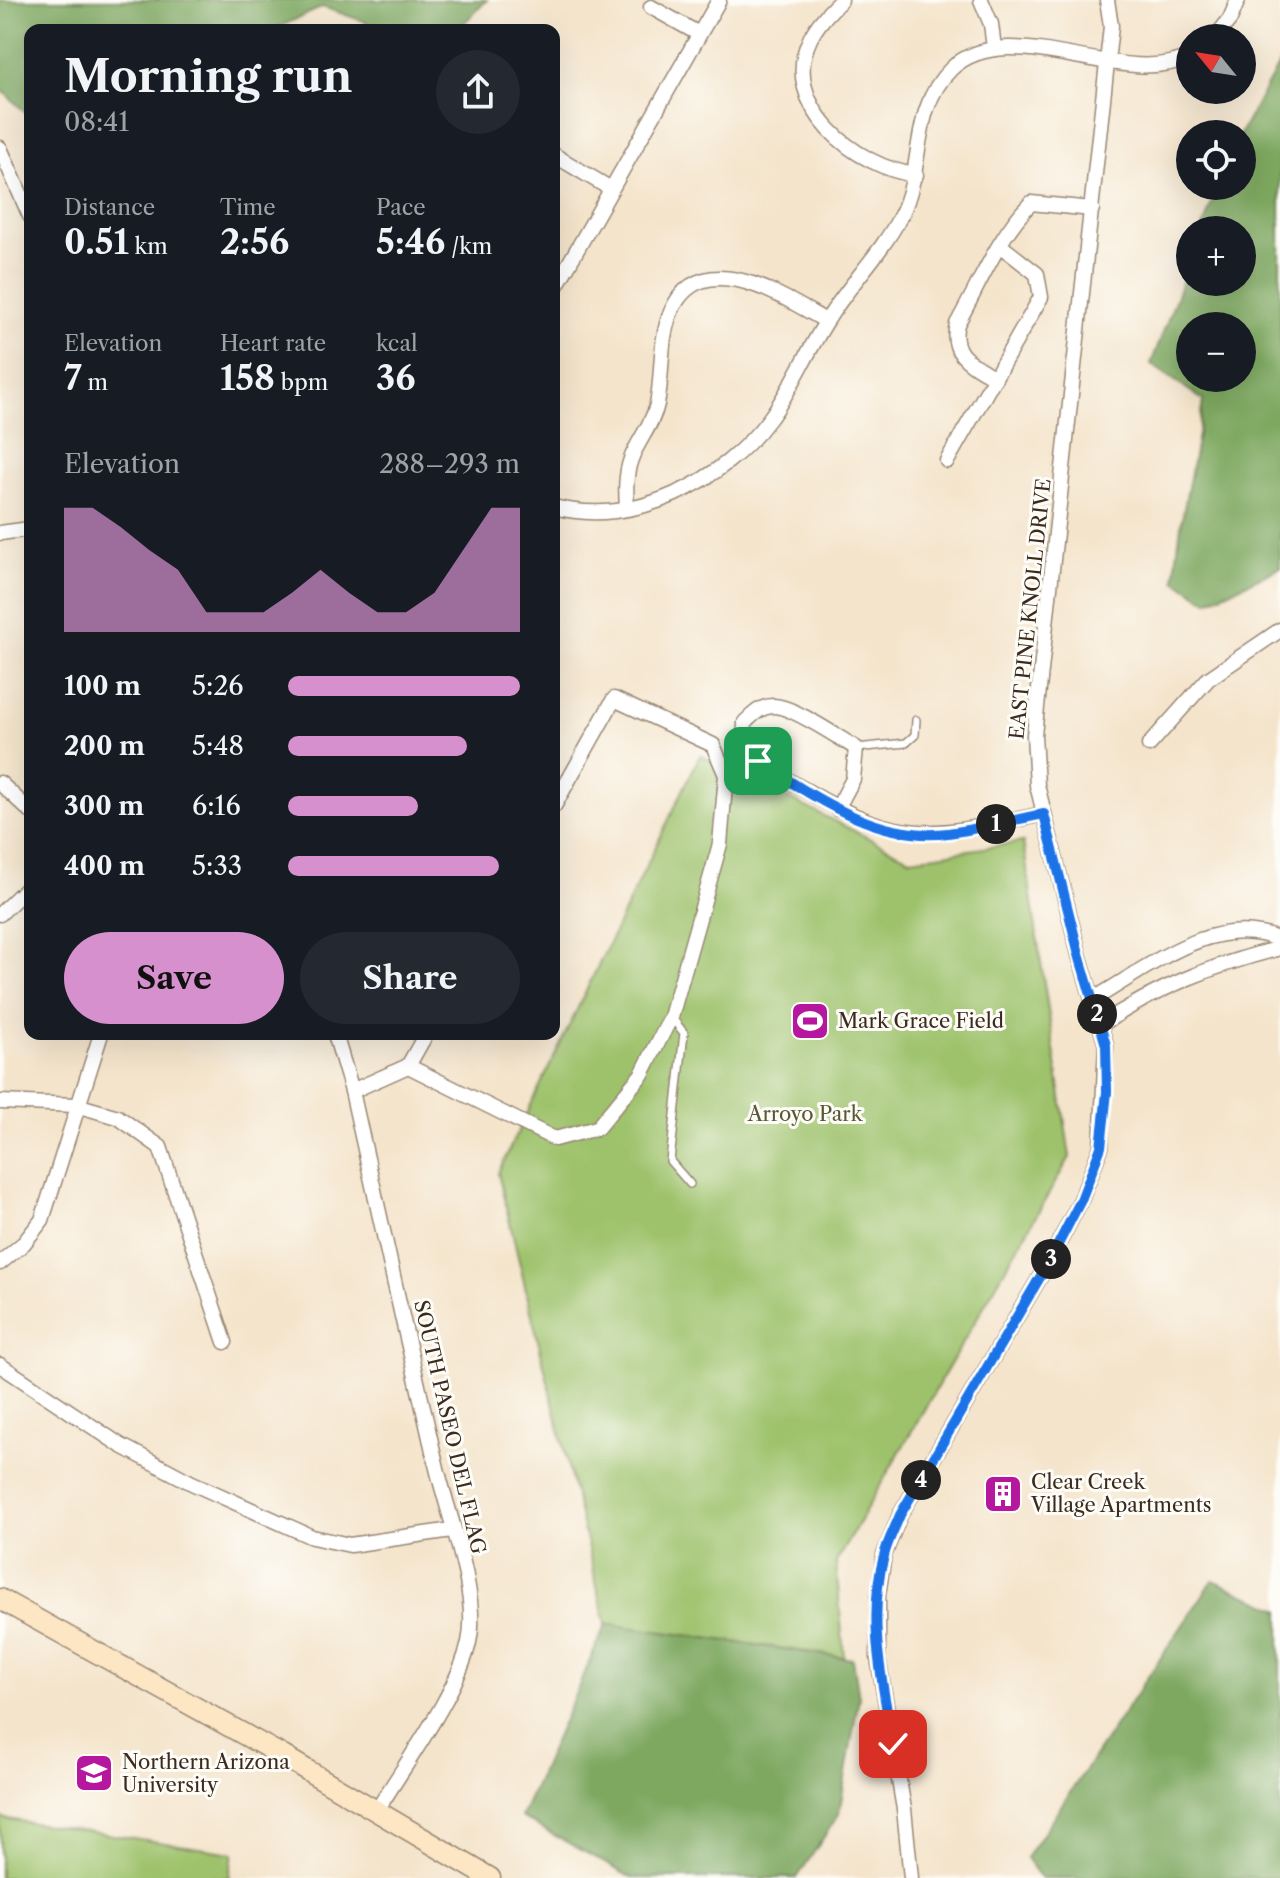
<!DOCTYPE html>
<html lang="en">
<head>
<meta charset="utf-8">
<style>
  :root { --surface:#171b24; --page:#242831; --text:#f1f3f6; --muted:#9ea1a6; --accent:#d690ce }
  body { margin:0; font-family:"Libre Caslon Text",serif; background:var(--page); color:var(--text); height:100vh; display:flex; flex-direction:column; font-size:30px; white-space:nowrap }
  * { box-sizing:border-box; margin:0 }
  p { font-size:26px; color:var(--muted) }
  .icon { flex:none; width:44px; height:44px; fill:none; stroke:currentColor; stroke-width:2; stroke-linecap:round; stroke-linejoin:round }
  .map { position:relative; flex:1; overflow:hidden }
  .details { position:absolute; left:24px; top:24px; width:536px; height:1016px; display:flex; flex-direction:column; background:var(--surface); border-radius:16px; box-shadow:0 8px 32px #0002 }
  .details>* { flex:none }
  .needle { width:52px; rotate:300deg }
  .buttons { position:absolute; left:1176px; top:24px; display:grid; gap:16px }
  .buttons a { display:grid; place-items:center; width:80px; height:80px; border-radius:50%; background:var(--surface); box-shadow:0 8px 32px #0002; font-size:40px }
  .pin { position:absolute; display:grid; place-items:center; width:68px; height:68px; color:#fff; margin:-34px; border-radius:16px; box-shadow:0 4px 12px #0006 }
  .km { position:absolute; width:40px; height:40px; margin:-20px; border-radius:50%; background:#222; color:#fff; font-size:22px; line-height:40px; text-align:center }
  .round { display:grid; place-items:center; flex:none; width:84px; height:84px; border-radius:42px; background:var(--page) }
  .overview { display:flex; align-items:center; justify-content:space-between; height:136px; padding:0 40px }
  h1 { font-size:44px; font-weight:700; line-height:60px }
  .stats { display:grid; grid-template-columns:repeat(3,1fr); gap:12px; height:136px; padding:8px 40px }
  .stats div { display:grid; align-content:center }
  .stats b { font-size:34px; font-weight:700 }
  .stats small { font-size:22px; font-weight:400 }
  .stats p { font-size:22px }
  .chart { height:224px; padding:16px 40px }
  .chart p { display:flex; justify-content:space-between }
  .chart svg { width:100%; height:144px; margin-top:8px; fill:var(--accent); opacity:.7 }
  .cta { display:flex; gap:16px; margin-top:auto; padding:16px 40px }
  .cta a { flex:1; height:92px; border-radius:48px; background:var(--accent); color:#111; font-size:32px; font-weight:700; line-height:92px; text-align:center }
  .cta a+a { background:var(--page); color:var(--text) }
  ul { padding:0 40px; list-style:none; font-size:26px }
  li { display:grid; grid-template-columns:128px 96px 1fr; align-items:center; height:60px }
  li i { height:20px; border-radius:10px; background:var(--accent) }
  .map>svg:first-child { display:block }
  .green { fill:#9ec26c; stroke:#6c7645; stroke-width:2 }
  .forest { fill:#7ea860; stroke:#5c693f; stroke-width:2; fill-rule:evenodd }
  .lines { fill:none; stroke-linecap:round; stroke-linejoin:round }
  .service-casing { stroke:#988774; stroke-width:10 }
  .minor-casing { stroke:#988774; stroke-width:17 }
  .secondary-casing { stroke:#988774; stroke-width:23 }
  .service { stroke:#fff; stroke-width:7 }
  .minor { stroke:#fff; stroke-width:14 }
  .secondary { stroke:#fce6c4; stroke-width:20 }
  .route-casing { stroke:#fff; stroke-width:16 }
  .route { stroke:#1a73e8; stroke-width:10 }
  .labels { text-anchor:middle; stroke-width:6; stroke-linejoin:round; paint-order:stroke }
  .street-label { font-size:20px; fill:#3b2a1e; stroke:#fdfcf7 }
  .poi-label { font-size:20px; fill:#3b2a1e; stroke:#fdfcf7; text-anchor:start }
  .park-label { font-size:20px; fill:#595835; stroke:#fdfcf7 }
</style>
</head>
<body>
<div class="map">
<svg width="1280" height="1878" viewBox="0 0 1280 1878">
  <rect width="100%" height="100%" fill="#fdfcf7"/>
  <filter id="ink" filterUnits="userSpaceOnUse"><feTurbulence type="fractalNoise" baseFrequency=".0125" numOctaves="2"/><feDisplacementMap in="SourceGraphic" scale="16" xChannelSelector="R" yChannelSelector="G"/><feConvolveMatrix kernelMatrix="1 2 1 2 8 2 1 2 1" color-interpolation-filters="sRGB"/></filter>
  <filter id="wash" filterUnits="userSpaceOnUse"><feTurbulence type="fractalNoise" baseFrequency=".006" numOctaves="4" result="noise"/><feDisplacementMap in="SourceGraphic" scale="32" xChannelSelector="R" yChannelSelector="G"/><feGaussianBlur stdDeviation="1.8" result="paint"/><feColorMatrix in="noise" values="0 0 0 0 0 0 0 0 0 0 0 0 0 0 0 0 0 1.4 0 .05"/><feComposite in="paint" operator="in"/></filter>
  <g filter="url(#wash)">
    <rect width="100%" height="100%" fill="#f4e4cb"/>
    <!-- green -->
    <g class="green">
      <path d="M700 755 911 859 1023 842 1070 1157 836 1562 844 1657 606 1624 498 1173Z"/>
      <path d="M0 1818 233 1853 229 1878H0Z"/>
    </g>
    <!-- forest -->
    <g class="forest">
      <path d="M0 0H487L457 30H373L366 22 323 7 272 30H30V117L0 88Z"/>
      <path d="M1280 62V568L1208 601 1175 580C1178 519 1196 461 1203 400L1151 364 1190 261V282H1242V230H1202L1218 186H1242L1240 134ZM1190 326H1242V378H1190Z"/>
      <path d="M1213 1580 1280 1610V1878H1041L1026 1858Z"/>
      <path d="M606 1624 853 1659 859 1697 839 1814 797 1878H632L521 1817Z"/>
    </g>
  </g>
  <g filter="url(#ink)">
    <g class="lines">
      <defs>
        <g id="service">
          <path d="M856 748 906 743 915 735 916 720"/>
          <path d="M671 1017 684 1033 670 1161 690 1184"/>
        </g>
        <g id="minor">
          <path d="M841 0C830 11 817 24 810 39 778 105 857 168 916 175"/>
          <path d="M981 0 991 24 994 48"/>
          <path d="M651 7 699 34"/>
          <path d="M1215 38 1230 19 1238 0"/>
          <path d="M0 148 30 216"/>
          <path d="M554 155 611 189"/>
          <path d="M554 290 719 0"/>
          <path d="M995 378C972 364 949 355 957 324 979 285 999 235 1031 203L1092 209"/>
          <path d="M947 461 1041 297 1037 274 1001 246"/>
          <path d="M554 507C634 528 723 482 770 418 793 387 807 351 828 319 850 283 882 253 901 215 925 168 910 109 951 69 1009 13 1123 91 1190 56"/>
          <path d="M627 508C626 493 625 475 631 459 638 440 653 424 657 404 663 375 659 340 671 312 701 242 785 298 826 321"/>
          <path d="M0 533 30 529"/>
          <path d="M1149 745 1208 679 1280 630"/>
          <path d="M0 783 30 811"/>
          <path d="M837 809 853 779 856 748C839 738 790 704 772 706 760 707 754 714 745 722L744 744C760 766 784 778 807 791 905 849 939 835 1044 814"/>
          <path d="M0 914 30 885"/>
          <path d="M1092 1000C1147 969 1214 911 1280 940"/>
          <path d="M1100 1025C1160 986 1211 966 1280 948"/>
          <path d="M335 1034 352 1091C379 1215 407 1340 436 1464 447 1513 480 1594 469 1642 458 1693 404 1765 376 1812"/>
          <path d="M408 1066 555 1139 597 1128 642 1074 671 1017 720 844 726 775 713 745 614 699 554 806"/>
          <path d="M352 1091 408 1066 426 1034"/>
          <path d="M0 1102 76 1105 118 1117 160 1147 225 1342"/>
          <path d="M0 1263 24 1243 42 1220 101 1034"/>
          <path d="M0 1365 120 1445 192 1483 312 1537 350 1545 452 1530"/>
          <path d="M911 1878 904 1809 878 1658V1595L884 1555 900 1515 1049 1262 1081 1200 1101 1147 1106 1045 1080 958 1037 785 1034 735 1111 26 1107 0"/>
        </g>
        <path id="secondary" d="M0 1599 283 1756 490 1878"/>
      </defs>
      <!-- service casing -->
      <use href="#service" class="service-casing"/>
      <!-- minor casing -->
      <use href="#minor" class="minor-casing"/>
      <!-- secondary casing -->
      <use href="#secondary" class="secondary-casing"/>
      <!-- service -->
      <use href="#service" class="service"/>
      <!-- minor -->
      <use href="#minor" class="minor"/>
      <!-- secondary -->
      <use href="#secondary" class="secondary"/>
    </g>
  </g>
  <g class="lines" filter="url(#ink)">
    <defs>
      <path id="route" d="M758 761C815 797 877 842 948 833 980 829 1012 820 1044 814L1080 958 1106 1045 1107 1092 1101 1147 1081 1200 1049 1262 900 1515C895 1528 887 1542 884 1556 867 1617 882 1683 893 1744"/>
    </defs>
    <!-- route casing -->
    <use href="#route" class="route-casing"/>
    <!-- route -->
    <use href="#route" class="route"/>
  </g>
  <!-- icons -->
  <defs>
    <symbol id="stadium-square" viewBox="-11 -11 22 22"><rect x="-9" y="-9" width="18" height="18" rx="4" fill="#b5179e" stroke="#fdfcf7"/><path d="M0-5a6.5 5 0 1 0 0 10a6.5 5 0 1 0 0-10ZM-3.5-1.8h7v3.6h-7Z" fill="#fff"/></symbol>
    <symbol id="building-square" viewBox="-11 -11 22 22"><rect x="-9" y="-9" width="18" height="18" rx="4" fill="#b5179e" stroke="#fdfcf7"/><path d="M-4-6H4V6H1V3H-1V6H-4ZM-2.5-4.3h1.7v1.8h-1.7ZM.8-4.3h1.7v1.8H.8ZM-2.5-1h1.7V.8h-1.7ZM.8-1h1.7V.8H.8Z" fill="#fff"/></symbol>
    <symbol id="university-square" viewBox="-11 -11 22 22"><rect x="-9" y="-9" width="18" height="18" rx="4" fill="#b5179e" stroke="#fdfcf7"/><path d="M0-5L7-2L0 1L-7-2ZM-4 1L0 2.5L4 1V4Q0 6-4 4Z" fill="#fff"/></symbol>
  </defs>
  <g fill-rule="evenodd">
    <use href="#stadium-square" x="788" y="999" width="44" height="44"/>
    <use href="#building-square" x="981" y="1472" width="44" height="44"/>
    <use href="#university-square" x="72" y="1751" width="44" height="44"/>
  </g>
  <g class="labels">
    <!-- street labels -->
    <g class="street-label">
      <text transform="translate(1030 609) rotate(-84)" y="7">EAST PINE KNOLL DRIVE</text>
      <text transform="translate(450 1427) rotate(77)" y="7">SOUTH PASEO DEL FLAG</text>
    </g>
    <!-- poi labels -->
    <g class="poi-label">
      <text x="838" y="1028">Mark Grace Field</text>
      <text x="1031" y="1489">Clear Creek<tspan x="1031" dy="23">Village Apartments</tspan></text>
      <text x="122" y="1769">Northern Arizona<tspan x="122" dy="23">University</tspan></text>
    </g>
    <!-- park labels -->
    <g class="park-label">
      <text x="805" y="1121">Arroyo Park</text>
    </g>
  </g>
</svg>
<div class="buttons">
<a><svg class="needle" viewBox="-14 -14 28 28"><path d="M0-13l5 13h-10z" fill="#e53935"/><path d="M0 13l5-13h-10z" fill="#9ea1a6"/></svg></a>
<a><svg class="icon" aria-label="locate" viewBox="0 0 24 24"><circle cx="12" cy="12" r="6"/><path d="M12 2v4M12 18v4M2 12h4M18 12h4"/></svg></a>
<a>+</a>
<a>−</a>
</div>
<div class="pin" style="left:758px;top:761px;background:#1e9e55"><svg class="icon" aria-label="arrive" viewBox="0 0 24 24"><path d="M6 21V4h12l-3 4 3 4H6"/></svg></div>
<div class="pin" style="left:893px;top:1744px;background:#d93025"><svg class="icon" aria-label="check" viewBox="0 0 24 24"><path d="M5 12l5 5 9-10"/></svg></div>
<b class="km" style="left:996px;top:824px">1</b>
<b class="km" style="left:1097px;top:1014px">2</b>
<b class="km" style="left:1051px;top:1259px">3</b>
<b class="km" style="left:921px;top:1480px">4</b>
<section class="details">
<div class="overview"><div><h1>Morning run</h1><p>08:41</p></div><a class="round"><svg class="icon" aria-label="share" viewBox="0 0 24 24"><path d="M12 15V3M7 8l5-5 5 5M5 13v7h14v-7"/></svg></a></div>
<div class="stats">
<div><p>Distance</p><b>0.51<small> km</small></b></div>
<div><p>Time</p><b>2:56</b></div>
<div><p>Pace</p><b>5:46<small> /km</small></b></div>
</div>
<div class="stats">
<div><p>Elevation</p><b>7<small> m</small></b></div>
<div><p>Heart rate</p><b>158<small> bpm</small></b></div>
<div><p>kcal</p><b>36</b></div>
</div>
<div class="chart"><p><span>Elevation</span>288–293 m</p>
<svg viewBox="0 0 160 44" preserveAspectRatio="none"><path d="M0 44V6L10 6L20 12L30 19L40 25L50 38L60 38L70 38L80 32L90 25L100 32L110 38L120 38L130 32L140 19L150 6L160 6V44z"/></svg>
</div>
<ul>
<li><b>100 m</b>5:26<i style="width:100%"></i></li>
<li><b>200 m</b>5:48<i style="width:77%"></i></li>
<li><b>300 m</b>6:16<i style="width:56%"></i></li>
<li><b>400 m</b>5:33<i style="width:91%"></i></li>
</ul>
<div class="cta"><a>Save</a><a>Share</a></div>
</section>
</div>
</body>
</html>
